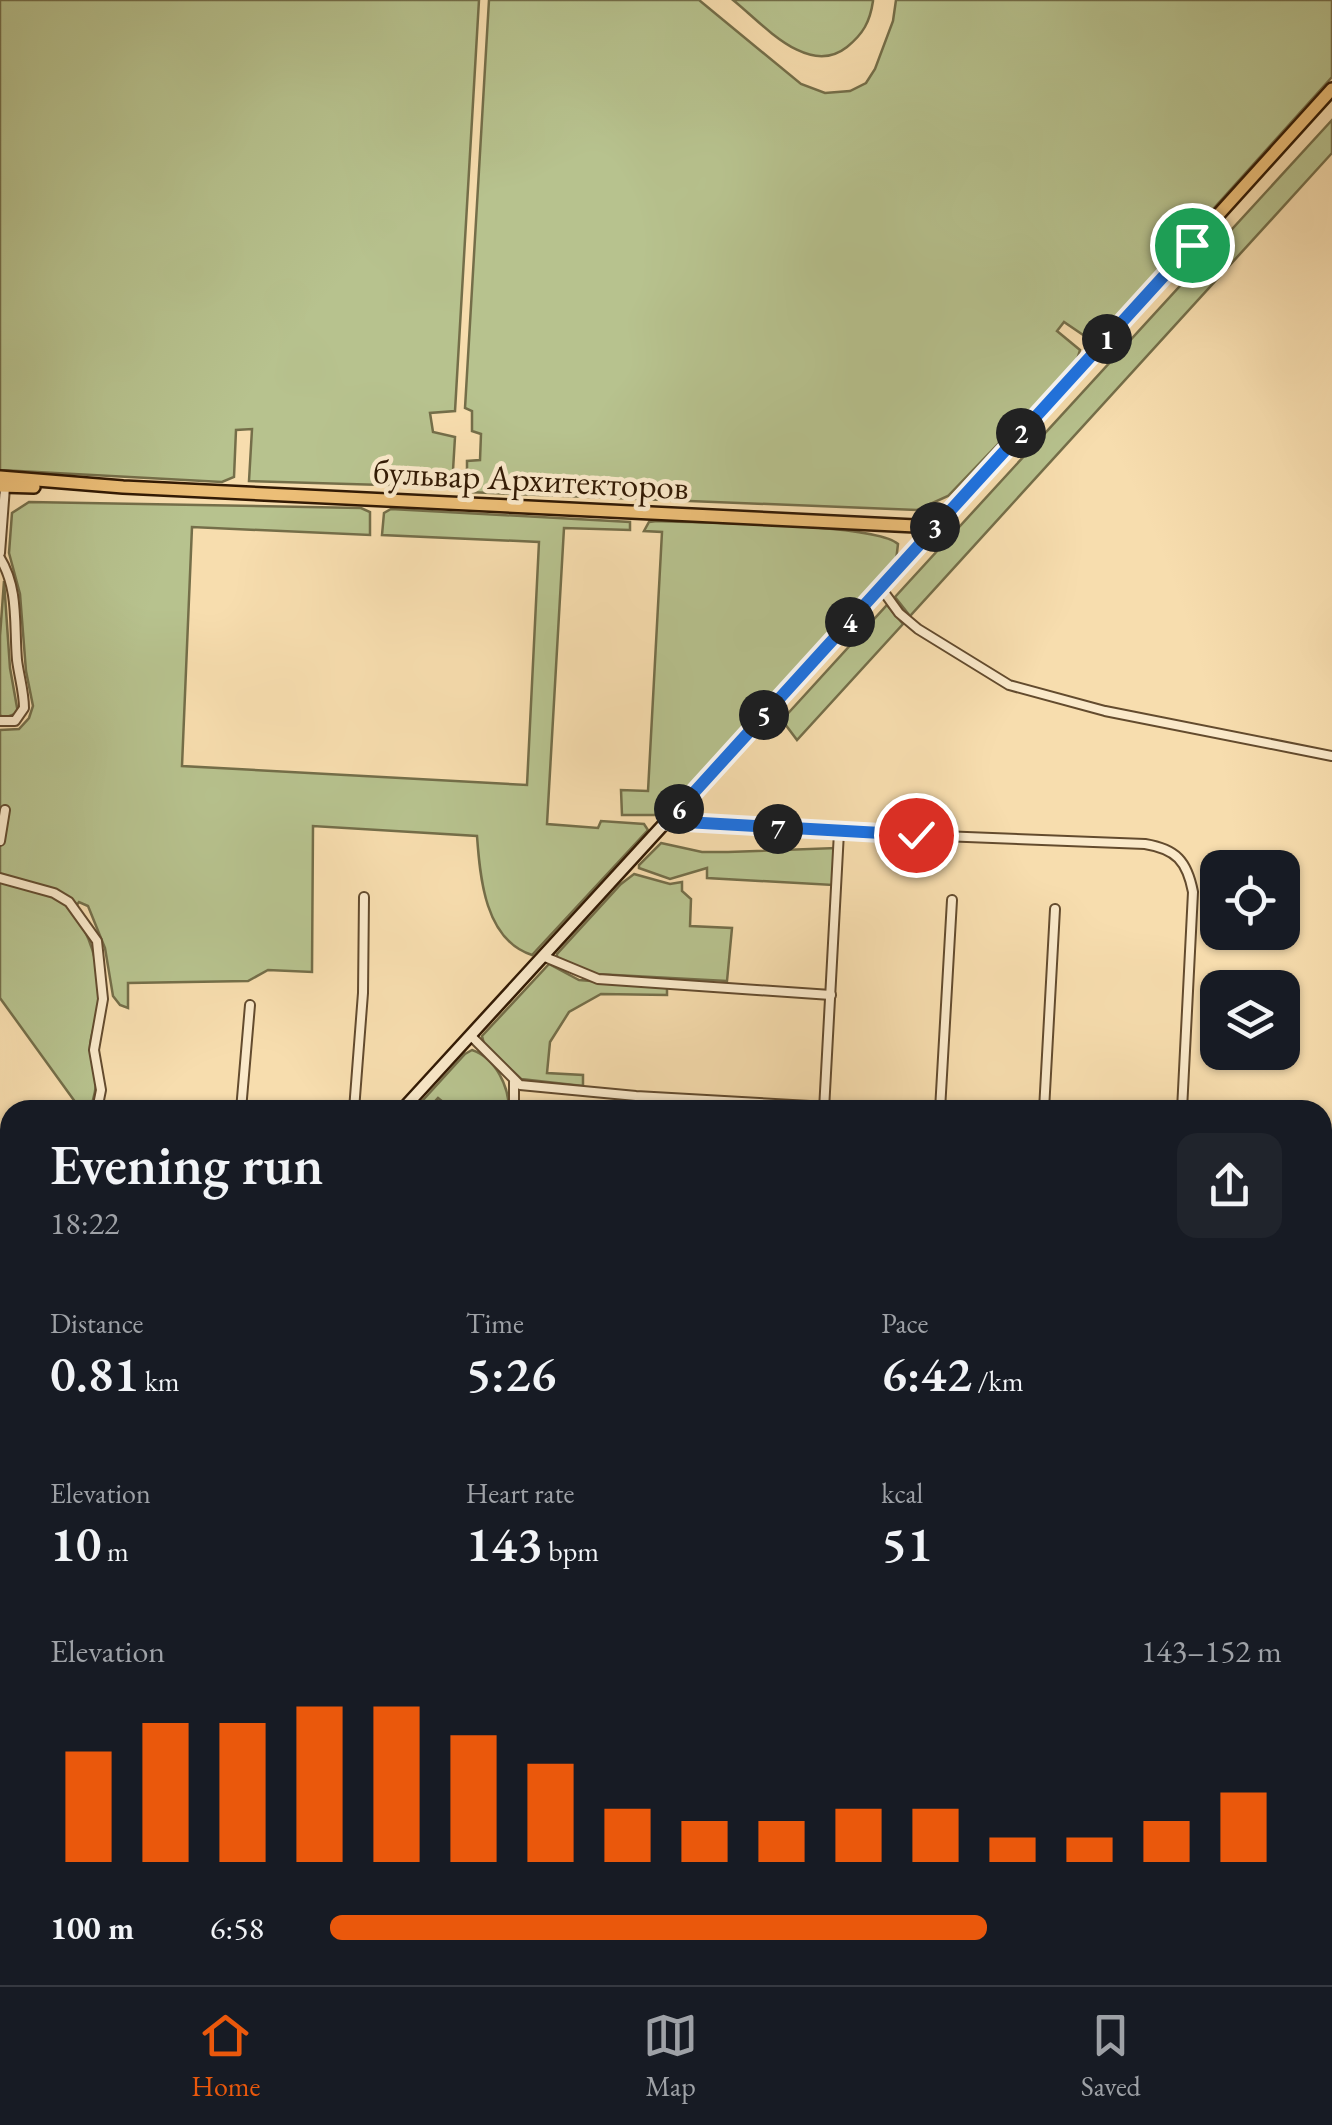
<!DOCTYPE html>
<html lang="en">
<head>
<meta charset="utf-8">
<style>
  :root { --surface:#171b24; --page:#20242c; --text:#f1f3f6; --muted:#9ea1a6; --line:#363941; --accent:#ea580c }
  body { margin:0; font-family:"EB Garamond",serif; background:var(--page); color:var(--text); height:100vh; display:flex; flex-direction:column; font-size:38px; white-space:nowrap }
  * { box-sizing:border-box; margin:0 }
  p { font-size:32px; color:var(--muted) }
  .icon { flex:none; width:55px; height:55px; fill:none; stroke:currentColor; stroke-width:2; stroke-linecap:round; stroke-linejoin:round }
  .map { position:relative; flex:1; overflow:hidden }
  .sheet { position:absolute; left:0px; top:1100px; width:1332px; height:885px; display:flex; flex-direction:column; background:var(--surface); border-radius:30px 30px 0 0; box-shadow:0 2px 8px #0004 }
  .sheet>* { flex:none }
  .buttons { position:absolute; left:1200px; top:850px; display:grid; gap:20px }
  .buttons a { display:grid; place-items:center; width:100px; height:100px; border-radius:20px; background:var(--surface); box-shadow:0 2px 8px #0004; font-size:50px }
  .pin { position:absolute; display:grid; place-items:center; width:85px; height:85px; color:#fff; margin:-42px; border:5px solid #fff; border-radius:50%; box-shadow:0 2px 10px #0007 }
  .km { position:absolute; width:50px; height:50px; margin:-25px; border-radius:50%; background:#222; color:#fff; font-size:28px; line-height:50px; text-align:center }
  .round { display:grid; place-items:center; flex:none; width:105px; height:105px; border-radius:20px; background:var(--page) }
  .headline { display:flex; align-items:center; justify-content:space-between; height:170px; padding:0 50px }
  h1 { font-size:55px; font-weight:600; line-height:75px }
  .stats { display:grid; grid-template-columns:repeat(3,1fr); gap:15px; height:170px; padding:10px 50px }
  .stats div { display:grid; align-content:center }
  .stats b { font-size:50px; font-weight:600 }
  .stats small { font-size:28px; font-weight:400 }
  .stats p { font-size:28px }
  .chart { height:280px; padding:20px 50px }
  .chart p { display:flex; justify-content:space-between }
  .chart svg { width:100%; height:180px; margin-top:10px; stroke:var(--accent); stroke-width:6 }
  ul { padding:0 50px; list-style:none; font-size:32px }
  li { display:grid; grid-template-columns:160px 120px 1fr; align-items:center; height:75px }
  li i { height:25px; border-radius:12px; background:var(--accent) }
  .dock { display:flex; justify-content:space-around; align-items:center; height:140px; border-top:2px solid var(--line); background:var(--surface); font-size:28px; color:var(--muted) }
  .dock a { display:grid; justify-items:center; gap:5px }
  .dock .current { color:var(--accent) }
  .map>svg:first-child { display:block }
  .green { fill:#b7c28e; stroke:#746e49; stroke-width:2.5 }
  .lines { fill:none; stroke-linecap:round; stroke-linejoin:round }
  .street-casing { stroke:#634b2e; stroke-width:12 }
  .secondary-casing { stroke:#321a04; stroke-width:15 }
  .primary-casing { stroke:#321a04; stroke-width:16 }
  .street { stroke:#fae9ca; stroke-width:8 }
  .secondary { stroke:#fae9ca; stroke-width:10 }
  .primary { stroke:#ecbe77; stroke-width:11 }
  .route-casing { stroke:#fff; stroke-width:20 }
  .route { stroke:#1a73e8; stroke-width:12 }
  .labels { text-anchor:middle; stroke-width:9; stroke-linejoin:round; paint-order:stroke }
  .street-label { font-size:35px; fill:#321a04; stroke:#fae9ca }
</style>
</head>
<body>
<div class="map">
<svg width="1332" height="1985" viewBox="0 0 1332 1985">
  <rect width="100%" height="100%" fill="#f7ddae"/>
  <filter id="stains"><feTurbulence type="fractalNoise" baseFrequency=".002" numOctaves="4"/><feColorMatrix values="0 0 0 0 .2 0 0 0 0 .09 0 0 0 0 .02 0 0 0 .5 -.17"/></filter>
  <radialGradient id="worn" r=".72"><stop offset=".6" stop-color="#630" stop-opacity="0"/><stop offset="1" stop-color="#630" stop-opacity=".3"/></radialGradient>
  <!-- green -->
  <g class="green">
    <path d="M0 0H479L455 411 430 413 433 432 455 437 452 487 249 481 252 429 236 430 234 477 222 482 0 470Z"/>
    <path d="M489 0H699L801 84 825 93 850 91 866 83 875 69 893 21 896 0H1332V77L1099 336 1092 341 1064 322 1057 331 1080 350 1076 363 948 496 917 510 467 492V461L480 460 481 434 472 431V411L465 408Z"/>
    <path d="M733 0H873V1C870 22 863 34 847 47 808 78 762 23 733 0Z"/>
    <path d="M1332 120V153L910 616 895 597Z"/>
    <path d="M29 502 361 508 370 512V535L192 527 182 766 527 785 539 542 382 535 384 513 391 509 630 522V530L564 528 547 824 598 828 601 821 644 824 648 830 532 955C485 940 480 878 477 836L313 826 312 972 268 970 248 981 128 983V1008L120 1005 113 996 105 948 88 906 79 902 73 910C93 940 102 971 98 1008 97 1022 90 1034 90 1048 90 1057 94 1062 96 1071 98 1084 94 1098 90 1110H81L0 998V730L19 729 29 718 33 706 26 671 20 594 9 553 12 513Z"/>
    <path d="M657 521C698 523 876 523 898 544L896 561 668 811 658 815H622L621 790 648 791 662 532 644 531 649 522Z"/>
    <path d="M4 581 10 668 18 713 4 718 0 715V636Z"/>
    <path d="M887 605 903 624 797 740 782 720Z"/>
    <path d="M661 843 702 852H728L836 848 833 885 707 878V868L670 879 639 868V865Z"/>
    <path d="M634 874 670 884 682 882V891L691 899 690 926 732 928 727 981 596 974 557 958V954L621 884Z"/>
    <path d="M549 964 579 980 667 987V995L601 994 569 1012 550 1042 547 1073 583 1075V1086L521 1079 484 1044 482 1036Z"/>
    <path d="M472 1050C496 1058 509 1087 509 1110H453L438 1098 427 1110H414L465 1054Z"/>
  </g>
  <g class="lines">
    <defs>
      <g id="street">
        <path d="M0 553 5 487"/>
        <path d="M0 558C19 589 14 625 17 660 19 676 24 692 24 708L15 721H0"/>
        <path d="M881 588 899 613 918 629 1009 685 1105 711 1332 756"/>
        <path d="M668 821 839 832 1145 844C1176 849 1187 861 1193 892L1182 1110"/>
        <path d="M0 841 5 810"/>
        <path d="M0 878 54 893 69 902 97 941 103 999 94 1050 101 1090 97 1110"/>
        <path d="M545 957 598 979 831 995"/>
        <path d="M471 1036 520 1085 636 1096 810 1106 824 1110"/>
        <path d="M241 1110 250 1005"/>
        <path d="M354 1110 363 993 364 897"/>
        <path d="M514 1110V1082"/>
        <path d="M824 1110 839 832"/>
        <path d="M940 1110 952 900"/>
        <path d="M1044 1110 1055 909"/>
        <path d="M1322 1429 1332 1423"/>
        <path d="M0 1432 10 1437"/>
        <path d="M1322 1595 1332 1589"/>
        <path d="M0 1612 10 1613"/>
        <path d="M0 1736 10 1737"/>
        <path d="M1322 1743 1332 1736"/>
        <path d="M1322 1753 1332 1768"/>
        <path d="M0 1865H10"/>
        <path d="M1322 1887 1332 1880"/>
        <path d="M114 1975 115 1985"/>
        <path d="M696 1985 710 1976"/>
        <path d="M946 1985 962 1975"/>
        <path d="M1172 1985 1187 1975"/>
      </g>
      <g id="secondary">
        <path d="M402 1110 936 527"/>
        <path d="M0 1279 10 1284"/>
        <path d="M709 1975 715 1985"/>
      </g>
      <g id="primary">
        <path d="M0 477 123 487 936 527 1332 89"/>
        <path d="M0 486 34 487"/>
      </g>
    </defs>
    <!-- street casing -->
    <use href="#street" class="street-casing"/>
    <!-- secondary casing -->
    <use href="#secondary" class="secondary-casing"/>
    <!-- primary casing -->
    <use href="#primary" class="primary-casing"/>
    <!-- street -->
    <use href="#street" class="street"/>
    <!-- secondary -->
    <use href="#secondary" class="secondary"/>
    <!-- primary -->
    <use href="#primary" class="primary"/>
  </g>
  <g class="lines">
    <defs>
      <path id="route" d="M916 835 668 821 1192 245"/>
    </defs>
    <!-- route casing -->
    <use href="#route" class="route-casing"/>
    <!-- route -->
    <use href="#route" class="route"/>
  </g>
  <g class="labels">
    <!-- street labels -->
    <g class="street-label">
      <text transform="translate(531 479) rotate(3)" y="12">бульвар Архитекторов</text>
    </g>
  </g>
  <rect width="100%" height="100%" filter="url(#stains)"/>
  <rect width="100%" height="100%" fill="url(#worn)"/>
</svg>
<div class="buttons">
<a><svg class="icon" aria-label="locate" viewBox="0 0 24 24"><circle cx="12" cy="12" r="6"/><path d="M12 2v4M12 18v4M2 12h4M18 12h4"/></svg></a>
<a><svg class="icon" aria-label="layers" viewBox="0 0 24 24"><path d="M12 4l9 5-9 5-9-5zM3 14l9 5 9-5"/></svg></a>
</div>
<div class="pin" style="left:1192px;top:245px;background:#1e9e55"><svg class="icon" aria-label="arrive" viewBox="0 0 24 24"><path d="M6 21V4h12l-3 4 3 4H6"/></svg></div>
<div class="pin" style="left:916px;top:835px;background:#d93025"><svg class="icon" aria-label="check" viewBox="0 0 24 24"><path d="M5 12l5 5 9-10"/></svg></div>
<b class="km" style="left:1107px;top:339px">1</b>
<b class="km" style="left:1021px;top:433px">2</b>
<b class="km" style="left:935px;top:527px">3</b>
<b class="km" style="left:850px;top:622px">4</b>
<b class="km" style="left:764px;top:715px">5</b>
<b class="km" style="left:679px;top:809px">6</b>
<b class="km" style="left:778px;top:829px">7</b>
<section class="sheet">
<div class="headline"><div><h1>Evening run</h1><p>18:22</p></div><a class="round"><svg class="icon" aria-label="share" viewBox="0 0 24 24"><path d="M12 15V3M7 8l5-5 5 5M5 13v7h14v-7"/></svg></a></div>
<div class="stats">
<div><p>Distance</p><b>0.81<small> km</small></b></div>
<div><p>Time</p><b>5:26</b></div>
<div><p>Pace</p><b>6:42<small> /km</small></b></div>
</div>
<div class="stats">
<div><p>Elevation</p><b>10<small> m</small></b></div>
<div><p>Heart rate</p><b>143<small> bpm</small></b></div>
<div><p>kcal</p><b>51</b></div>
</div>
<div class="chart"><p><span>Elevation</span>143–152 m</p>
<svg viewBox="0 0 160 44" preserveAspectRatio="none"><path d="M5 44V17M15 44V10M25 44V10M35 44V6M45 44V6M55 44V13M65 44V20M75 44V31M85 44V34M95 44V34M105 44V31M115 44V31M125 44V38M135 44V38M145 44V34M155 44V27"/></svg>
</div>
<ul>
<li><b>100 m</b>6:58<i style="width:69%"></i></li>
</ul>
</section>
</div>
<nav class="dock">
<a class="current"><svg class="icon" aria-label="home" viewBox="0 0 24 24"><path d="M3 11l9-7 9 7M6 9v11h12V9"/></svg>Home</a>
<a><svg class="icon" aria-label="map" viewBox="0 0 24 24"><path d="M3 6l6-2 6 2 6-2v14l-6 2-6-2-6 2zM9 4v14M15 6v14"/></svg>Map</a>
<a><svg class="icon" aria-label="saved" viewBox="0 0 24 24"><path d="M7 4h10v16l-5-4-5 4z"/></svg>Saved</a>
</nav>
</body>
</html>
